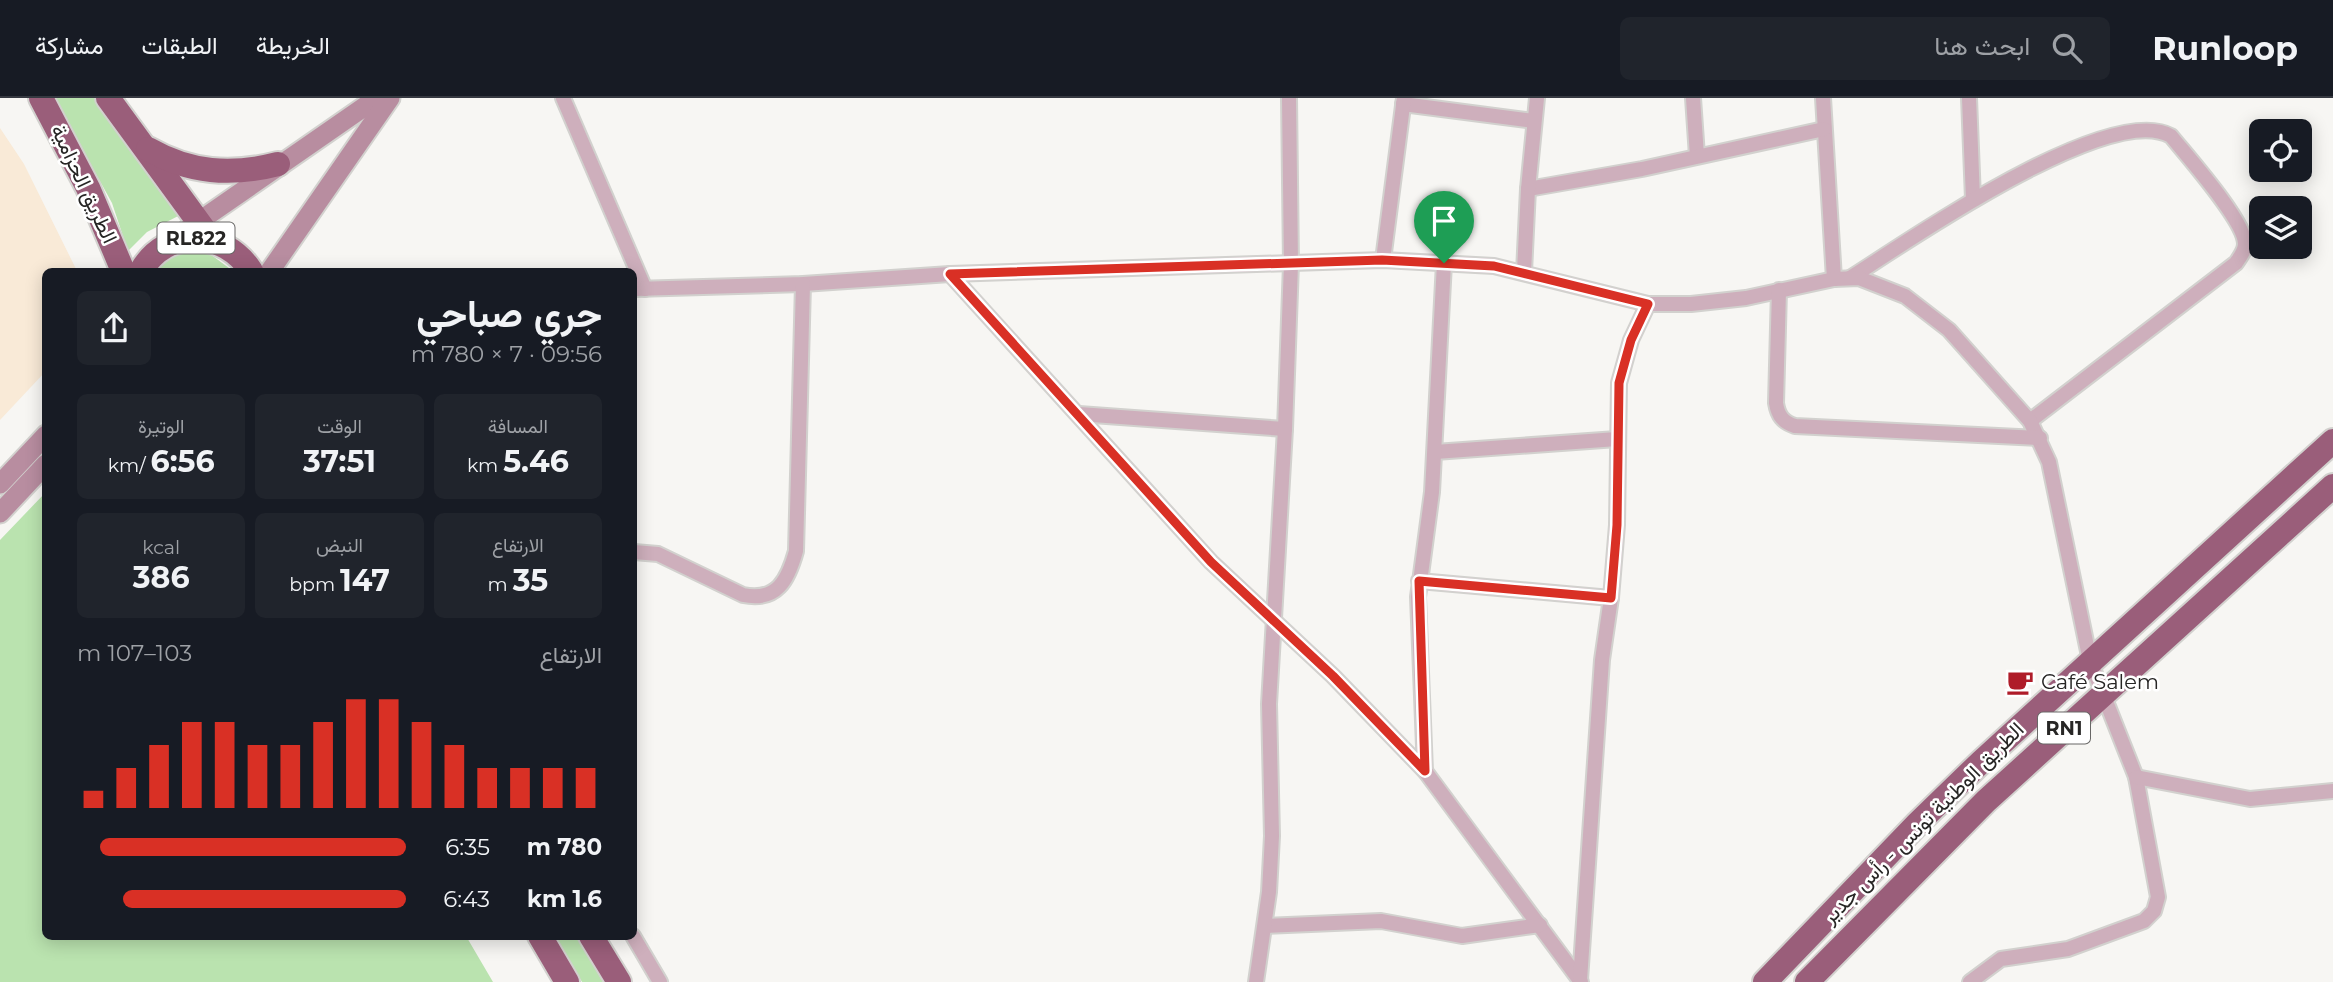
<!DOCTYPE html>
<html lang="ar">
<head>
<meta charset="utf-8">
<style>
  :root { --surface:#171b24; --page:#20242c; --text:#f1f3f6; --muted:#9ea1a6; --line:#363941; --accent:#d93025 }
  body { margin:0; font-family:Montserrat,Vazirmatn,sans-serif; background:var(--page); color:var(--text); direction:rtl; height:100vh; display:flex; flex-direction:column; font-size:26px; white-space:nowrap }
  * { box-sizing:border-box; margin:0 }
  p { font-size:23px; color:var(--muted) }
  .icon { flex:none; width:38px; height:38px; fill:none; stroke:currentColor; stroke-width:2; stroke-linecap:round; stroke-linejoin:round }
  .map { position:relative; flex:1; overflow:hidden; direction:ltr }
  .panel { position:absolute; left:42px; top:170px; width:595px; height:672px; display:flex; flex-direction:column; background:var(--surface); border-radius:10px; box-shadow:0 4px 18px #0003; direction:rtl }
  .panel>* { flex:none }
  .tools { position:absolute; left:2249px; top:21px; display:grid; gap:14px }
  .tools a { display:grid; place-items:center; width:63px; height:63px; border-radius:10px; background:var(--surface); box-shadow:0 4px 18px #0003; font-size:35px }
  .pin { position:absolute; display:grid; place-items:center; width:60px; height:60px; color:#fff; margin:-72px -30px; border-radius:50% 50% 50% 0; rotate:-45deg; box-shadow:0 0 7px #0007 }
  .pin .icon { rotate:45deg }
  .round { display:grid; place-items:center; flex:none; width:74px; height:74px; border-radius:10px; background:var(--page) }
  .overview { display:flex; align-items:center; justify-content:space-between; height:119px; padding:0 35px }
  h1 { font-size:38px; font-weight:700; line-height:52px }
  .metrics { display:grid; grid-template-columns:repeat(3,1fr); gap:10px; height:119px; padding:7px 35px }
  .metrics div { display:grid; align-content:center; border-radius:10px; background:var(--page); text-align:center }
  .metrics b { font-size:30px; font-weight:700 }
  .metrics small { font-size:19px; font-weight:400 }
  .metrics p { font-size:19px }
  .chart { height:196px; padding:14px 35px }
  .chart p { display:flex; justify-content:space-between }
  .chart svg { width:100%; height:126px; margin-top:7px; stroke:var(--accent); stroke-width:6 }
  ul { padding:0 35px; list-style:none; font-size:23px }
  li { display:grid; grid-template-columns:112px 84px 1fr; align-items:center; height:52px }
  li i { height:18px; border-radius:9px; background:var(--accent) }
  header { display:flex; align-items:center; gap:42px; box-sizing:border-box; height:98px; padding:0 35px; background:var(--surface); border-bottom:2px solid var(--line) }
  header strong { font-size:33px }
  nav { display:flex; gap:38px; margin-inline-start:auto; font-size:24px }
  .search { width:490px; height:63px; background:var(--page); display:flex; align-items:center; gap:18px; box-sizing:border-box; padding:0 24px; border-radius:10px; color:var(--muted); font-size:26px }
  .map>svg:first-child { display:block }
  .commercial { fill:#f9ead7 }
  .green { fill:#bae3af }
  .lines { fill:none; stroke-linecap:round; stroke-linejoin:round }
  .street-casing { stroke:#d2d1ce; stroke-width:18 }
  .secondary-casing { stroke:#d2d1ce; stroke-width:23 }
  .highway-casing { stroke:#d2d1ce; stroke-width:28 }
  .street { stroke:#ceafbc; stroke-width:14 }
  .secondary { stroke:#b88da0; stroke-width:19 }
  .highway { stroke:#9a5e7a; stroke-width:24 }
  .route-casing { stroke:#fff; stroke-width:14 }
  .route { stroke:#d93025; stroke-width:9 }
  .labels { text-anchor:middle; stroke-width:5; stroke-linejoin:round; paint-order:stroke }
  .shield { fill:#fff; stroke:#686766; stroke-width:2 }
  .shield-label { font-size:19px; font-weight:bold; fill:#272625 }
  .street-label { font-size:21px; fill:#272625; stroke:#fff }
  .poi-label { font-size:21px; fill:#272625; stroke:#fff; text-anchor:start }
</style>
</head>
<body>
<header>
<strong>Runloop</strong>
<div class="search"><svg class="icon" aria-label="search" viewBox="0 0 24 24"><circle cx="10" cy="10" r="6"/><path d="M15 15l6 6"/></svg>ابحث هنا</div>
<nav><a>الخريطة</a><a>الطبقات</a><a>مشاركة</a></nav>
</header>
<div class="map">
<svg width="2333" height="884" viewBox="0 0 2333 884">
  <rect width="100%" height="100%" fill="#f7f6f3"/>
  <!-- commercial -->
  <path class="commercial" d="M0 30 24 66 77 173H46L45 274 0 322Z"/>
  <!-- green -->
  <g class="green">
    <path d="M54 0H99L186 114 147 134 128 153 112 105Z"/>
    <path d="M192 153 210 156 233 173H153L173 157Z"/>
    <path d="M45 395 46 838H466L493 884H0V442Z"/>
    <path d="M555 838H576L603 884H582Z"/>
  </g>
  <g class="lines">
    <defs>
      <g id="street">
        <path d="M563 0 645 191"/>
        <path d="M1693 0 1697 58"/>
        <path d="M1823 0 1834 181"/>
        <path d="M1969 0 1973 101"/>
        <path d="M1403 6 1534 23"/>
        <path d="M1528 91 1642 71 1824 31"/>
        <path d="M1383 162 1404 0"/>
        <path d="M1524 174 1528 91 1537 0"/>
        <path d="M950 176 1211 464 1333 578 1425 673 1581 884"/>
        <path d="M1850 180C1907 144 2109 3 2171 38 2187 58 2245 123 2245 146 2245 153 2240 159 2236 165L2030 323"/>
        <path d="M634 191 803 186 950 176 1383 162 1494 168 1648 206H1691L1746 200 1834 181 1859 180 1905 198 1949 232 2030 323 2049 364 2090 563 2136 679 2158 799 2154 813 2144 823 2068 851 2001 861 1970 884"/>
        <path d="M1779 192 1776 305C1778 318 1783 324 1795 328L2040 340"/>
        <path d="M1079 316 1285 331"/>
        <path d="M1435 354 1617 341"/>
        <path d="M634 454 658 456 743 497C777 504 788 482 796 453L803 186"/>
        <path d="M1419 483 1611 500"/>
        <path d="M1425 673 1418 499 1432 394 1444 165"/>
        <path d="M2136 679 2250 701 2333 693"/>
        <path d="M1265 828 1381 823 1462 838 1540 827"/>
        <path d="M633 838 660 884"/>
        <path d="M1580 882 1602 562 1611 500 1617 427 1619 285 1631 242 1648 206"/>
        <path d="M1256 884 1269 794 1272 738 1269 606 1285 331 1291 166 1289 0"/>
      </g>
      <g id="secondary">
        <path d="M188 131 377 0"/>
        <path d="M270 173 390 0"/>
        <path d="M0 386 46 337"/>
        <path d="M0 415 46 366"/>
      </g>
      <g id="highway">
        <path d="M41 0 88 90 123 173"/>
        <path d="M108 0 211 141"/>
        <path d="M148 51C190 75 231 78 278 66"/>
        <path d="M141 173C167 128 225 132 251 173"/>
        <path d="M540 838 567 884"/>
        <path d="M591 838 619 884"/>
        <path d="M1765 884 1918 725 1981 664 2333 343"/>
        <path d="M1807 884 1986 703 2333 388"/>
      </g>
    </defs>
    <!-- street casing -->
    <use href="#street" class="street-casing"/>
    <!-- secondary casing -->
    <use href="#secondary" class="secondary-casing"/>
    <!-- highway casing -->
    <use href="#highway" class="highway-casing"/>
    <!-- street -->
    <use href="#street" class="street"/>
    <!-- secondary -->
    <use href="#secondary" class="secondary"/>
    <!-- highway -->
    <use href="#highway" class="highway"/>
  </g>
  <g class="lines">
    <defs>
      <path id="route" d="M1382 162 1494 168 1648 206 1631 242 1619 285 1617 427 1611 500 1419 483 1425 673 1333 578 1211 464 950 176Z"/>
    </defs>
    <!-- route casing -->
    <use href="#route" class="route-casing"/>
    <!-- route -->
    <use href="#route" class="route"/>
  </g>
  <!-- icons -->
  <defs>
    <symbol id="cafe-bare" viewBox="-9 -9 18 18"><path d="M-5.5-4.5H6V0H3Q3 3.5 0 3.5H-2.5Q-5.5 3.5-5.5 0ZM3-3.2v2h1.7v-2ZM-6 4.5H4V6H-6Z" fill="#af1c29" stroke="#fff" stroke-width="2.5" paint-order="stroke"/></symbol>
  </defs>
  <g fill-rule="evenodd">
    <use href="#cafe-bare" x="2001" y="565" width="38" height="38"/>
  </g>
  <g class="labels">
    <!-- shield labels -->
    <g class="shield">
      <rect x="157.5" y="124.5" width="77" height="31" rx="5"/>
      <rect x="2038" y="614.5" width="52" height="31" rx="5"/>
    </g>
    <g class="shield-label">
      <text x="196" y="147">RL822</text>
      <text x="2064" y="637">RN1</text>
    </g>
    <!-- street labels -->
    <g class="street-label">
      <text transform="translate(84 86) rotate(65)" y="7">الطريق الحزامية</text>
      <text transform="translate(1923 725) rotate(-45)" y="7">الطريق الوطنية تونس - رأس جدير</text>
    </g>
    <!-- poi labels -->
    <g class="poi-label">
      <text x="2041" y="591">Café Salem</text>
    </g>
  </g>
</svg>
<div class="tools">
<a><svg class="icon" aria-label="locate" viewBox="0 0 24 24"><circle cx="12" cy="12" r="6"/><path d="M12 2v4M12 18v4M2 12h4M18 12h4"/></svg></a>
<a><svg class="icon" aria-label="layers" viewBox="0 0 24 24"><path d="M12 4l9 5-9 5-9-5zM3 14l9 5 9-5"/></svg></a>
</div>
<div class="pin" style="left:1444px;top:165px;background:#1e9e55"><svg class="icon" aria-label="arrive" viewBox="0 0 24 24"><path d="M6 21V4h12l-3 4 3 4H6"/></svg></div>
<section class="panel">
<div class="overview"><div><h1>جري صباحي</h1><p>09:56 · 7 × 780 m</p></div><a class="round"><svg class="icon" aria-label="share" viewBox="0 0 24 24"><path d="M12 15V3M7 8l5-5 5 5M5 13v7h14v-7"/></svg></a></div>
<div class="metrics">
<div><p>المسافة</p><b>5.46<small> km</small></b></div>
<div><p>الوقت</p><b>37:51</b></div>
<div><p>الوتيرة</p><b>6:56<small> /km</small></b></div>
</div>
<div class="metrics">
<div><p>الارتفاع</p><b>35<small> m</small></b></div>
<div><p>النبض</p><b>147<small> bpm</small></b></div>
<div><p>kcal</p><b>386</b></div>
</div>
<div class="chart"><p><span>الارتفاع</span>103–107 m</p>
<svg viewBox="0 0 160 44" preserveAspectRatio="none"><path d="M5 44V38M15 44V30M25 44V22M35 44V14M45 44V14M55 44V22M65 44V22M75 44V14M85 44V6M95 44V6M105 44V14M115 44V22M125 44V30M135 44V30M145 44V30M155 44V30"/></svg>
</div>
<ul>
<li><b>780 m</b>6:35<i style="width:93%"></i></li>
<li><b>1.6 km</b>6:43<i style="width:86%"></i></li>
</ul>
</section>
</div>
</body>
</html>
